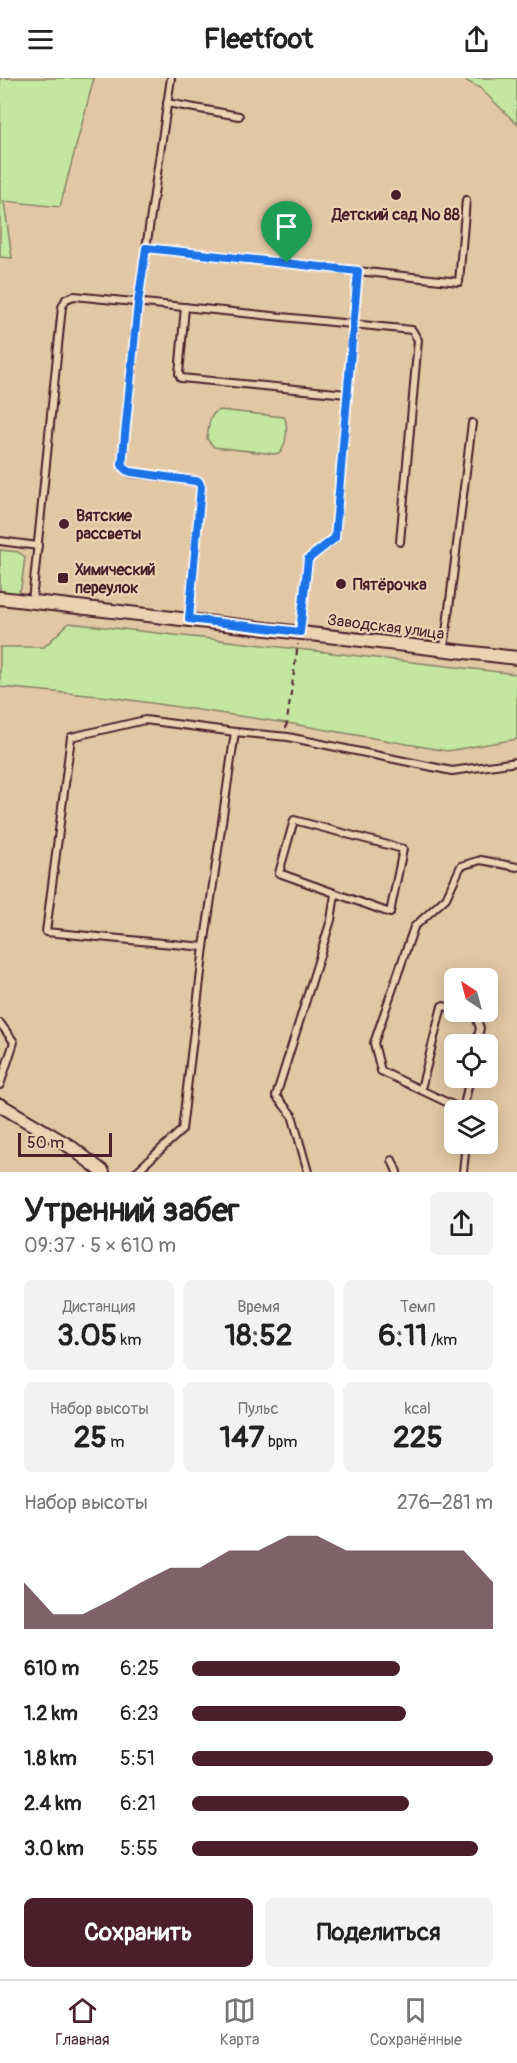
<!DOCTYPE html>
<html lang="ru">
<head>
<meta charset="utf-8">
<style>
  :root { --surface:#fff; --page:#f2f2f2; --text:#222; --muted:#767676; --line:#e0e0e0; --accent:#4a1f2b }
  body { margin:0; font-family:Pangolin,sans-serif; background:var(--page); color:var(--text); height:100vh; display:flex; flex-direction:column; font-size:22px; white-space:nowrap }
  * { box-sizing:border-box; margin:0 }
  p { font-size:20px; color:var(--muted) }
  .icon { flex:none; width:33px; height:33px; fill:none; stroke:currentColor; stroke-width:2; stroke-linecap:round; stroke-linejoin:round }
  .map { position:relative; height:1094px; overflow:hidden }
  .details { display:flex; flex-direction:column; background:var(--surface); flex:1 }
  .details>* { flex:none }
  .needle { width:39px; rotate:324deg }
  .tools { position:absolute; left:444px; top:890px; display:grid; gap:12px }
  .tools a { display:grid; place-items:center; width:54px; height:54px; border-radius:9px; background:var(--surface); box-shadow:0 3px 15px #0003; font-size:30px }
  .scale { position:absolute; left:18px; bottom:15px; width:94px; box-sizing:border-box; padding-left:6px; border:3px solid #4a1f2b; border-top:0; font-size:16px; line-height:21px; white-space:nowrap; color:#4a1f2b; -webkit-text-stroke:4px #ecd1b3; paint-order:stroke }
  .pin { position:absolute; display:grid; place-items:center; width:51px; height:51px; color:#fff; margin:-62px -26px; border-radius:50% 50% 50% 0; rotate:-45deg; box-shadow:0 0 6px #0007 }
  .pin .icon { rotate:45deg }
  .round { display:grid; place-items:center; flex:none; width:63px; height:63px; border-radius:9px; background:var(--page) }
  .summary { display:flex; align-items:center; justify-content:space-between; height:102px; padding:0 24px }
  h1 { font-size:33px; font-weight:800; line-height:45px }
  .stats { display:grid; grid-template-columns:repeat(3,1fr); gap:9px; height:102px; padding:6px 24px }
  .stats div { display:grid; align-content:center; border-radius:9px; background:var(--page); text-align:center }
  .stats b { font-size:30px; font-weight:800 }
  .stats small { font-size:16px; font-weight:400 }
  .stats p { font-size:16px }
  .chart { height:168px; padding:12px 24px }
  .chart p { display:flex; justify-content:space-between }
  .chart svg { width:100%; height:108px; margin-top:6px; fill:var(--accent); opacity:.7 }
  .action { display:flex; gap:12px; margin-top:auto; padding:12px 24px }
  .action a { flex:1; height:69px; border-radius:9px; background:var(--accent); color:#fff; font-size:24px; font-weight:800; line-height:69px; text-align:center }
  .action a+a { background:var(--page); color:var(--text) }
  ul { padding:0 24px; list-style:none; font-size:20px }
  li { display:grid; grid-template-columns:96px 72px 1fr; align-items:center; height:45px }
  li i { height:15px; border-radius:8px; background:var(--accent) }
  header { display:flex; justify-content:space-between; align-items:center; height:78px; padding:0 24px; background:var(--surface); font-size:27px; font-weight:800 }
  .menu { display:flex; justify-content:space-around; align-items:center; height:84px; border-top:2px solid var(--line); background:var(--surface); font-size:16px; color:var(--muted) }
  .menu a { display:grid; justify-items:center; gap:3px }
  .menu .current { color:var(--accent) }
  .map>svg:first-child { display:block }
  .green { fill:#c3e6a0; stroke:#868266; stroke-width:1.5 }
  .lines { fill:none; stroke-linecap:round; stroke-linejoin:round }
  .service-casing { stroke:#4a1f2b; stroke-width:10 }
  .minor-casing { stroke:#4a1f2b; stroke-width:16 }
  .path { stroke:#4a1f2b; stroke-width:2; stroke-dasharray:6 4.5; stroke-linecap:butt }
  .service { stroke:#ecd1b3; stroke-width:6 }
  .minor { stroke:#ecd1b3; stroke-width:12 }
  .route-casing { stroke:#fff; stroke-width:12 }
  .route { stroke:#1a73e8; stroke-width:8 }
  .poi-dot { fill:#4a1f2b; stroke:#ecd1b3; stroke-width:2 }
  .labels { text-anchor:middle; stroke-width:4.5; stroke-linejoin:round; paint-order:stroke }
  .poi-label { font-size:16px; font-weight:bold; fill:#4a1f2b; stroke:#ecd1b3; text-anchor:start }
  .street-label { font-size:16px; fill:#4a1f2b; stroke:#ecd1b3 }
</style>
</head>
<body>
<header><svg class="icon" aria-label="menu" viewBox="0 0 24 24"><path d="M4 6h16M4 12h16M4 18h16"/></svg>Fleetfoot<svg class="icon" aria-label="share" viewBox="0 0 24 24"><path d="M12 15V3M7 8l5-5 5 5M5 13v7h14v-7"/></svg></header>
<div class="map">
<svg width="517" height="1094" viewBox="0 0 517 1094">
  <rect width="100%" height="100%" fill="#e2c7a4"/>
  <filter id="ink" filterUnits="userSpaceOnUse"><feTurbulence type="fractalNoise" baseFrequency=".0167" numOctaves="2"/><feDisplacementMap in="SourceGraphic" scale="12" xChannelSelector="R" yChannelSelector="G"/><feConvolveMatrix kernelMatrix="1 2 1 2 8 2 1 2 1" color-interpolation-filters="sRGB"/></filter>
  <g filter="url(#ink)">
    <!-- green -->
    <g class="green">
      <path d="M0 0H94L60 129 4 123 12 180 0 179Z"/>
      <path d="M461 0H517V46L480 10Z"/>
      <path d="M219 332 284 339C289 348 286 365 281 374L275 376 214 369 207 361C209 349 208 337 219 332Z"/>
      <path d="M0 472 18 474 25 479 21 510 17 516 0 514Z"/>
      <path d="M69 545 517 596V661L447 673 293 646 110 619 0 609V569H44Z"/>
    </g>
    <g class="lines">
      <defs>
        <g id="service">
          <path d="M171 0 138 225 122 387 126 392 131 395 195 403 199 404 201 409 189 541"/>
          <path d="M167 25 239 38"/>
          <path d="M146 170 459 204 466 122"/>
          <path d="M185 229 179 296 181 300 347 316"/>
          <path d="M0 463 38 468"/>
          <path d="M32 523 62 229 66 221 74 218 412 252 418 262 400 464"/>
          <path d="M300 554 308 481 335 461 358 193"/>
          <path d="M444 571 472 345"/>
          <path d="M294 742 403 771 390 835 279 795Z"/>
          <path d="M204 869 46 854 71 659 145 642 235 654"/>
          <path d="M468 933 474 934 480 950 476 966"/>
          <path d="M0 945 14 964 0 1007"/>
          <path d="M421 1011 442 928 454 930"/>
          <path d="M463 1032 381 993 374 965 414 849 446 820 461 788 481 782 517 789"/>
          <path d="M463 1032 470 999"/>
          <path d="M392 1082 397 1094"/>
          <path d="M136 1094 182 1052 204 869 235 654 288 659 452 693 517 684"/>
          <path d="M308 1094 292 1037 276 1018 331 842 335 816"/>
          <path d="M463 1094 466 1065"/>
        </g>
        <g id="minor">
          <path d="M0 520 517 580"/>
          <path d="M0 1027 71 1069 103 1094"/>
        </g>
      </defs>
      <!-- service casing -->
      <use href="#service" class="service-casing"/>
      <!-- minor casing -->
      <use href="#minor" class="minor-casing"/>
      <!-- path -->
      <path class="path" d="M286 650 298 566"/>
      <!-- service -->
      <use href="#service" class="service"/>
      <!-- minor -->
      <use href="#minor" class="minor"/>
    </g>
  </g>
  <g class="lines" filter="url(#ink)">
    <defs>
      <path id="route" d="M146 170 358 193 335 460 308 481 300 554 189 541 201 409 199 404 195 403 131 394 126 392 122 387 138 225Z"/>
    </defs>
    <!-- route casing -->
    <use href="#route" class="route-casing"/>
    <!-- route -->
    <use href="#route" class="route"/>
  </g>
  <!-- markers -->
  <g class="poi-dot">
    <circle cx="396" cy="117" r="6"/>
    <circle cx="64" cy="446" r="6"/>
    <rect x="57" y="494" width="12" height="12" rx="3"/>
    <circle cx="341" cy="506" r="6"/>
  </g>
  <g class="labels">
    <!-- poi labels -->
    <g class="poi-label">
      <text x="396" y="142" text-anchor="middle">Детский сад № 88</text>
      <text x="76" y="443">Вятские<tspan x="76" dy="18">рассветы</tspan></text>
      <text x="75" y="497">Химический<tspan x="75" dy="18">переулок</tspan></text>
      <text x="353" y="512">Пятёрочка</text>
    </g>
    <!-- street labels -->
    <g class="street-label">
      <text transform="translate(386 548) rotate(7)" y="6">Заводская улица</text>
    </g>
  </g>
</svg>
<div class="tools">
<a><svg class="needle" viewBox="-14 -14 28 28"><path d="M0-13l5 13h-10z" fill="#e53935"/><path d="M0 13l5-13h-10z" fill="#767676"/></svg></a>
<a><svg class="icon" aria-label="locate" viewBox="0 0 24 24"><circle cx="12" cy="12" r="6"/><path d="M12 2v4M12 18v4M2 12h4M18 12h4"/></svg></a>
<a><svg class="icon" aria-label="layers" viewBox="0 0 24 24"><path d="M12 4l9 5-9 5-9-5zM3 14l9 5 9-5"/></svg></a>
</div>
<div class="scale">50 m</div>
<div class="pin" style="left:287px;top:185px;background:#1e9e55"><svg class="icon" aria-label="arrive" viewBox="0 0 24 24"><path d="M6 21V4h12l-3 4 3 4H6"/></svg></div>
</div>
<section class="details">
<div class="summary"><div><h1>Утренний забег</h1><p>09:37 · 5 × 610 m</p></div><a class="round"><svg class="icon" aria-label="share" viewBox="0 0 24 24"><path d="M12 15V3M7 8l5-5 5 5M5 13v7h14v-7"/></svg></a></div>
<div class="stats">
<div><p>Дистанция</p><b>3.05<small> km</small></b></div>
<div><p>Время</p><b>18:52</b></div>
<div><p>Темп</p><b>6:11<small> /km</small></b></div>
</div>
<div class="stats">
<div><p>Набор высоты</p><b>25<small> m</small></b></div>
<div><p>Пульс</p><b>147<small> bpm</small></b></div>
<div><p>kcal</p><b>225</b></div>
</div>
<div class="chart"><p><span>Набор высоты</span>276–281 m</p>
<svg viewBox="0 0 160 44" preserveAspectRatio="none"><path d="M0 44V25L10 38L20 38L30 32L40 25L50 19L60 19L70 12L80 12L90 6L100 6L110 12L120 12L130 12L140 12L150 12L160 25V44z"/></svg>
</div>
<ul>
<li><b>610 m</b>6:25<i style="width:69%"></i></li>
<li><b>1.2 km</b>6:23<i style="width:71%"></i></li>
<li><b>1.8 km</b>5:51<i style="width:100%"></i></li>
<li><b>2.4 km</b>6:21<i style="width:72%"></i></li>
<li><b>3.0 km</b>5:55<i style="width:95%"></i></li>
</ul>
<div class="action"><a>Сохранить</a><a>Поделиться</a></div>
</section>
<nav class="menu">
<a class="current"><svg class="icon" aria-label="home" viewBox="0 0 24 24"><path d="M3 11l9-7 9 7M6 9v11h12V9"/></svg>Главная</a>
<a><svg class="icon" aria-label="map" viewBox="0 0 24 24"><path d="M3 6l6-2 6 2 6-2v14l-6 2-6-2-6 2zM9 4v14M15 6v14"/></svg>Карта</a>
<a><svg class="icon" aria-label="saved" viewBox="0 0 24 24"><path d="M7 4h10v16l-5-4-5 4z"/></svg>Сохранённые</a>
</nav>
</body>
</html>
